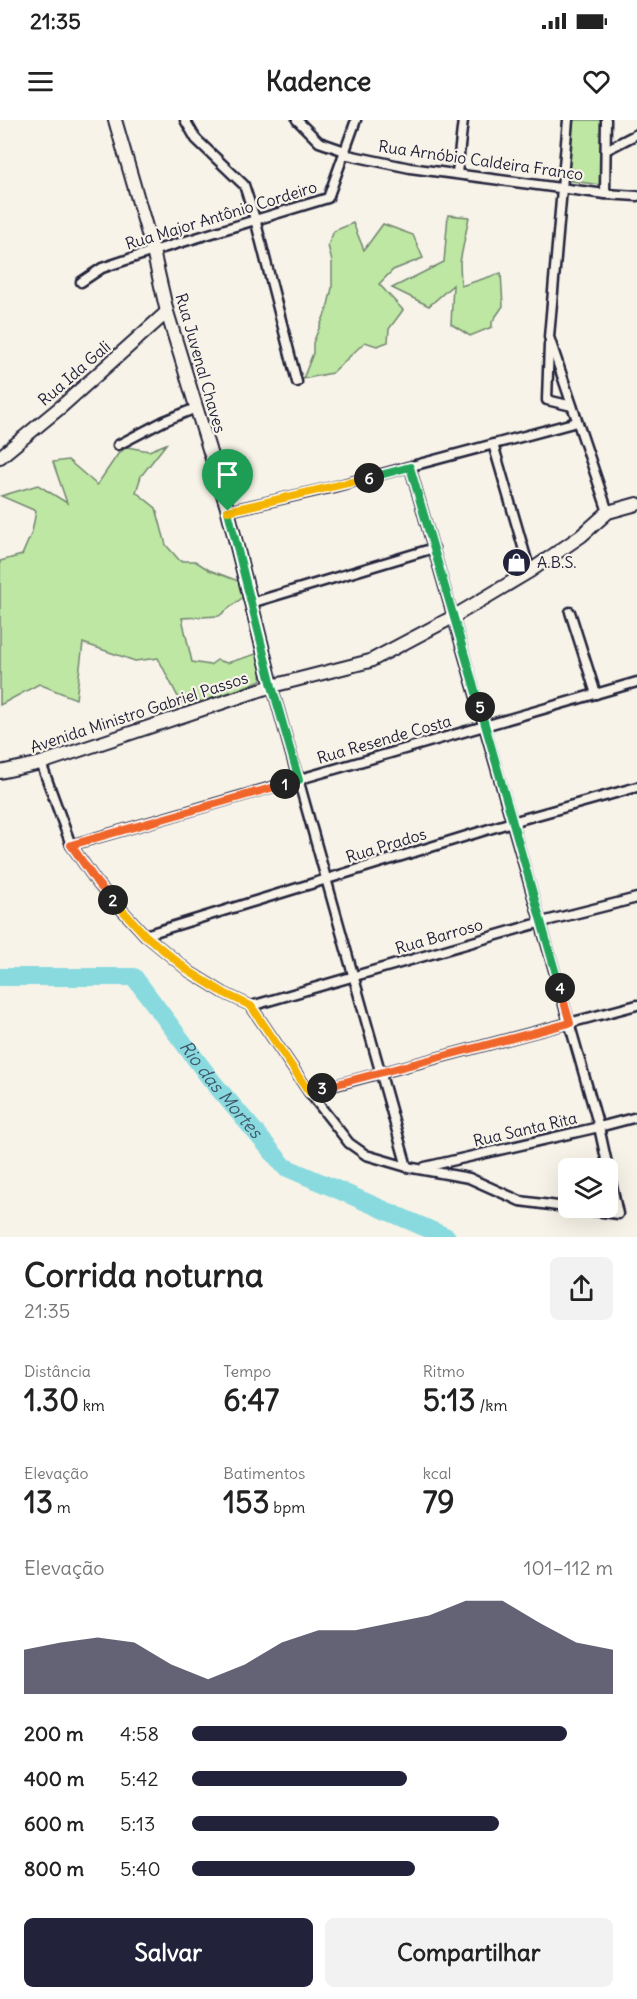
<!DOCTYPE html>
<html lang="pt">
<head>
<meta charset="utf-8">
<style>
  :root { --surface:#fff; --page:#f2f2f2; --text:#222; --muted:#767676; --accent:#22223b }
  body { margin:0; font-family:Delius,sans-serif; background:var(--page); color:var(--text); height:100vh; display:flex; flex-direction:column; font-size:22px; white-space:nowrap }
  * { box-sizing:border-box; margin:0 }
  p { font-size:20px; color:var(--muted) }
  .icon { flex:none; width:33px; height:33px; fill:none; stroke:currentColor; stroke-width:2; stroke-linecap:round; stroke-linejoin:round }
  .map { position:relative; height:1117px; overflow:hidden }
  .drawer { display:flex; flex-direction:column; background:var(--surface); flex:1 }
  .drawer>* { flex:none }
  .tools { position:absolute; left:558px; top:1038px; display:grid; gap:12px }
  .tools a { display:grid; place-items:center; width:60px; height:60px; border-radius:9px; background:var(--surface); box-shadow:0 6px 24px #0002; font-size:30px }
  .pin { position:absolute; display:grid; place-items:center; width:51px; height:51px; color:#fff; margin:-62px -26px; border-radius:50% 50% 50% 0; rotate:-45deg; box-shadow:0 0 6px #0007 }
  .pin .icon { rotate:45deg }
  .km { position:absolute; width:30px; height:30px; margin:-15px; border-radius:50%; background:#222; color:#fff; font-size:16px; line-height:30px; text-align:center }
  .round { display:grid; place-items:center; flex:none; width:63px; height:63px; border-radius:9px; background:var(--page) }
  .head { display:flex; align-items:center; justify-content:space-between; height:102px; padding:0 24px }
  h1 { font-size:33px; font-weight:700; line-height:45px }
  .figures { display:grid; grid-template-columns:repeat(3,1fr); gap:9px; height:102px; padding:6px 24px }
  .figures div { display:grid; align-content:center }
  .figures b { font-size:30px; font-weight:700 }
  .figures small { font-size:16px; font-weight:400 }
  .figures p { font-size:16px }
  .chart { height:168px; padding:12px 24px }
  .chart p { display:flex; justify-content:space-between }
  .chart svg { width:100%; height:108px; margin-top:6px; fill:var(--accent); opacity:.7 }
  .button { display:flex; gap:12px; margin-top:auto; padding:12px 24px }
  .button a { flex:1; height:69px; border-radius:9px; background:var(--accent); color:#fff; font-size:24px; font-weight:700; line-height:69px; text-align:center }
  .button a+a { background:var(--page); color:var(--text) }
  ul { padding:0 24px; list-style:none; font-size:20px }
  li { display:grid; grid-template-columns:96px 72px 1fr; align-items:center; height:45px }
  li i { height:15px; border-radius:8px; background:var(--accent) }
  .status { display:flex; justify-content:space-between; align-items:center; height:42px; padding:0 30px; background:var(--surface); direction:ltr }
  .status svg { height:16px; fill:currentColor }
  header { display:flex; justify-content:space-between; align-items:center; height:78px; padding:0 24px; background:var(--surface); font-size:27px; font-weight:700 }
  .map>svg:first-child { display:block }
  .green { fill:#bee7a3; stroke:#70846f; stroke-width:1.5 }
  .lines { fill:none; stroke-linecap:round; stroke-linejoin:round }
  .river { stroke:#89dadf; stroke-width:18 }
  .street-casing { stroke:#22223b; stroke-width:13 }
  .secondary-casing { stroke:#22223b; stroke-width:16 }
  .street { stroke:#f7f3e8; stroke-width:8 }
  .secondary { stroke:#f7f3e8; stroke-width:12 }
  .split-1-casing { stroke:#fff; stroke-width:12 }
  .split-2-casing { stroke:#fff; stroke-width:12 }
  .split-3-casing { stroke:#fff; stroke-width:12 }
  .split-4-casing { stroke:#fff; stroke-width:12 }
  .split-5-casing { stroke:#fff; stroke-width:12 }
  .split-6-casing { stroke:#fff; stroke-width:12 }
  .split-7-casing { stroke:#fff; stroke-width:12 }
  .split-1 { stroke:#22a559; stroke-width:8 }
  .split-2 { stroke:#f0652b; stroke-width:8 }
  .split-3 { stroke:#f5b400; stroke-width:8 }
  .split-4 { stroke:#f0652b; stroke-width:8 }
  .split-5 { stroke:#22a559; stroke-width:8 }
  .split-6 { stroke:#22a559; stroke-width:8 }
  .split-7 { stroke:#f5b400; stroke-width:8 }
  .labels { text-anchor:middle; stroke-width:4.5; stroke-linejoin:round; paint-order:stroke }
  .street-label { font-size:16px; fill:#22223b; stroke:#f7f3e8 }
  .poi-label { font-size:16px; fill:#22223b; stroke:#f7f3e8; text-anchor:start }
  .water-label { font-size:18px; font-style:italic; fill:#41596c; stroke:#f7f3e8 }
</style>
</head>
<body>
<div class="status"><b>21:35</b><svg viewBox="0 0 49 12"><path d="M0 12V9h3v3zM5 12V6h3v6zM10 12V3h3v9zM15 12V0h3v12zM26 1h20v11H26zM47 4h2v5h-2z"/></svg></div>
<header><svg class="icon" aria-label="menu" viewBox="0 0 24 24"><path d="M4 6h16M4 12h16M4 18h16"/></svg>Kadence<svg class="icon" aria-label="heart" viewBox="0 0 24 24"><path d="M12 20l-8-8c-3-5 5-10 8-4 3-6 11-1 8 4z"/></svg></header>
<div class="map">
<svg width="637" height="1117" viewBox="0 0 637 1117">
  <rect width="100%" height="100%" fill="#f7f3e8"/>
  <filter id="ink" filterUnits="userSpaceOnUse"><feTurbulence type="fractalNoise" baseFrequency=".0167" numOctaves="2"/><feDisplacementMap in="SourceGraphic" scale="12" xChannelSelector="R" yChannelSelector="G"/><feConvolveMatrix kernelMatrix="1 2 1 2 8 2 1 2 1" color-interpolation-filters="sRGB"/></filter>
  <g filter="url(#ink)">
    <!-- green -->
    <g class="green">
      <path d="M572 0H601V65L565 60Z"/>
      <path d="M448 95 469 97 460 142 461 166 501 153 503 186 492 202V207L470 216 451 204 453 165 429 186 392 168 444 142Z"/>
      <path d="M353 103 364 130 383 104 413 115 423 138 393 150 379 164 403 190 389 209 388 222 377 226 365 222 332 253 303 259 313 233V223L327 189 332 168V142L328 125 334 111Z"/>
      <path d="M166 324 141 356 136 372 156 388 166 425 180 441H195L209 450 241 462 242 478 219 496 182 498 192 542 210 545 217 540 227 543 263 532 261 560 189 591 177 575 158 538 135 541 83 523 76 579 39 564 0 585V441L22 435 32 412 36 391 1 376 38 365 67 383 53 342 68 340 97 365 118 334 127 327 149 331Z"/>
    </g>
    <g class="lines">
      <!-- river -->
      <path class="river" id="s1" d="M0 857H134L212 961 285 1047 447 1117"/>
      <defs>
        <g id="street">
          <path d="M185 0 196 19 244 65 255 99 297 262"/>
          <path d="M297 0 319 22 345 31 348 35 410 48 605 74 637 76"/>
          <path d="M568 0 549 217 608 392"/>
          <path d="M606 30 637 14"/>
          <path d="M457 53 463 0"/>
          <path d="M605 74 606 0"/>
          <path d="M81 162 102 148 153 131 328 78 356 0"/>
          <path d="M549 224 547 280 572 286"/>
          <path d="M493 324 530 451"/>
          <path d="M118 325 164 301 196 288"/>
          <path d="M228 391 333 367 577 302"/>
          <path d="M251 483 434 428"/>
          <path d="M570 492 596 574"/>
          <path d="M272 566 407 1047"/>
          <path d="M41 643 71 725 98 764 145 815 190 852 224 873 251 886 309 972 349 1023 366 1035 407 1047 469 1058 520 1081 618 1094 599 1007 410 347"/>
          <path d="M71 725 637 562"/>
          <path d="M145 815 512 702 637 667"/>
          <path d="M251 886 542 802 637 778"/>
          <path d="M309 972 637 885"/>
          <path d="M425 1047 599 1007 637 997"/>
        </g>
        <g id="secondary">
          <path d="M115 0 153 131 167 192 228 391 272 566"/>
          <path d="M0 337 62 286 167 192"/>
          <path d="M0 652 41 643 272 566 370 541 453 497 530 451 581 416 608 392 637 384"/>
        </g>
      </defs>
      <!-- street casing -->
      <use href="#street" class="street-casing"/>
      <!-- secondary casing -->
      <use href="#secondary" class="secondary-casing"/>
      <!-- street -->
      <use href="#street" class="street"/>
      <!-- secondary -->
      <use href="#secondary" class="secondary"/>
    </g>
  </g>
  <g class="lines" filter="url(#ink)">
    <defs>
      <path id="split-1" d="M228 391 272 566 299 660 285 664"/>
      <path id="split-2" d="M113 780 98 764 71 725 285 664"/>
      <path id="split-3" d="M113 780 145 815 190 852 224 873 251 886 309 972 322 968"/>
      <path id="split-4" d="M322 968 570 903 560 868"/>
      <path id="split-5" d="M480 587 560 868"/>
      <path id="split-6" d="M369 358 410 347 480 587"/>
      <path id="split-7" d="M228 391 369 358"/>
    </defs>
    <!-- split-1 casing -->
    <use href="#split-1" class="split-1-casing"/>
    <!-- split-2 casing -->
    <use href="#split-2" class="split-2-casing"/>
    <!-- split-3 casing -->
    <use href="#split-3" class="split-3-casing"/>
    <!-- split-4 casing -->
    <use href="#split-4" class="split-4-casing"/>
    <!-- split-5 casing -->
    <use href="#split-5" class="split-5-casing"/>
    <!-- split-6 casing -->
    <use href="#split-6" class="split-6-casing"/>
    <!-- split-7 casing -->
    <use href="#split-7" class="split-7-casing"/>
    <!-- split-1 -->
    <use href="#split-1" class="split-1"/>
    <!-- split-2 -->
    <use href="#split-2" class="split-2"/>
    <!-- split-3 -->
    <use href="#split-3" class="split-3"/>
    <!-- split-4 -->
    <use href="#split-4" class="split-4"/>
    <!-- split-5 -->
    <use href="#split-5" class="split-5"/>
    <!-- split-6 -->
    <use href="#split-6" class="split-6"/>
    <!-- split-7 -->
    <use href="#split-7" class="split-7"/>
  </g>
  <!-- icons -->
  <defs>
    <symbol id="shop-disc" viewBox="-11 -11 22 22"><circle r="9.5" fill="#22223b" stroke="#f7f3e8"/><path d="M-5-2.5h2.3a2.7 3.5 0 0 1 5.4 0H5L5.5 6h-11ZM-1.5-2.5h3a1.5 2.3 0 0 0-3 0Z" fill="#fff"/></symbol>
  </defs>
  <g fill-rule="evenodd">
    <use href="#shop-disc" x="500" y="426" width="33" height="33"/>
  </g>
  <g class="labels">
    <!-- street labels -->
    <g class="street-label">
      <text transform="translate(481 40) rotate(8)" y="6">Rua Arnóbio Caldeira Franco</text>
      <text transform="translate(221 95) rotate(-17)" y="6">Rua Major Antônio Cordeiro</text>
      <text transform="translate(201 243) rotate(74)" y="6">Rua Juvenal Chaves</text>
      <text transform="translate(74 253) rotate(-41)" y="6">Rua Ida Gali</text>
      <text transform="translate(139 592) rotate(-18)" y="6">Avenida Ministro Gabriel Passos</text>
      <text transform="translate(384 619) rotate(-16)" y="6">Rua Resende Costa</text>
      <text transform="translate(386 725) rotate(-17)" y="6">Rua Prados</text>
      <text transform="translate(439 816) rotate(-16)" y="6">Rua Barroso</text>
      <text transform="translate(525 1009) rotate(-13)" y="6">Rua Santa Rita</text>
    </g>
    <!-- poi labels -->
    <g class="poi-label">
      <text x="537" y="448">A.B.S.</text>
    </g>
    <!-- water labels -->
    <g class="water-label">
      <text dy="6" stroke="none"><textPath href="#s1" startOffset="276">Rio das Mortes</textPath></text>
    </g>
  </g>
</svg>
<div class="tools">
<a><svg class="icon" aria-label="layers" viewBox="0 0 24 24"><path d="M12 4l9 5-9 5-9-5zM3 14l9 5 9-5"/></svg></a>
</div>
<div class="pin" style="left:228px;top:391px;background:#1e9e55"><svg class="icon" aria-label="arrive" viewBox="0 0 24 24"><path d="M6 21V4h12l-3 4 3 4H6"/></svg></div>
<b class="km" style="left:285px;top:664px">1</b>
<b class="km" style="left:113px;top:780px">2</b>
<b class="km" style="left:322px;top:968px">3</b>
<b class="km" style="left:560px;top:868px">4</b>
<b class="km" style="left:480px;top:587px">5</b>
<b class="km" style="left:369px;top:358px">6</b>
</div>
<section class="drawer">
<div class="head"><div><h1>Corrida noturna</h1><p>21:35</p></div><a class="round"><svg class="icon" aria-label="share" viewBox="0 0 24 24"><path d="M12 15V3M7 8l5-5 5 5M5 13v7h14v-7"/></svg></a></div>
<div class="figures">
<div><p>Distância</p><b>1.30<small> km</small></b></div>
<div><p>Tempo</p><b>6:47</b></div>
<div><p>Ritmo</p><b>5:13<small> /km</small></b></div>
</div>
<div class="figures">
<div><p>Elevação</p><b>13<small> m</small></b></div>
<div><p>Batimentos</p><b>153<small> bpm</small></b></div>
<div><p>kcal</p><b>79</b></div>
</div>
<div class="chart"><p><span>Elevação</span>101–112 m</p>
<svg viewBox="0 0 160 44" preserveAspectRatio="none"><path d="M0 44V26L10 23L20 21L30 23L40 32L50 38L60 32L70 23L80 18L90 18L100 15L110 12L120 6L130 6L140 15L150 23L160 26V44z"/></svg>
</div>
<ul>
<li><b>200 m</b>4:58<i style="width:89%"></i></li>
<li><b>400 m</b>5:42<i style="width:51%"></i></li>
<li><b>600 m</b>5:13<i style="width:73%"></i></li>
<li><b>800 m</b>5:40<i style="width:53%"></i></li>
</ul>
<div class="button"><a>Salvar</a><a>Compartilhar</a></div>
</section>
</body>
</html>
